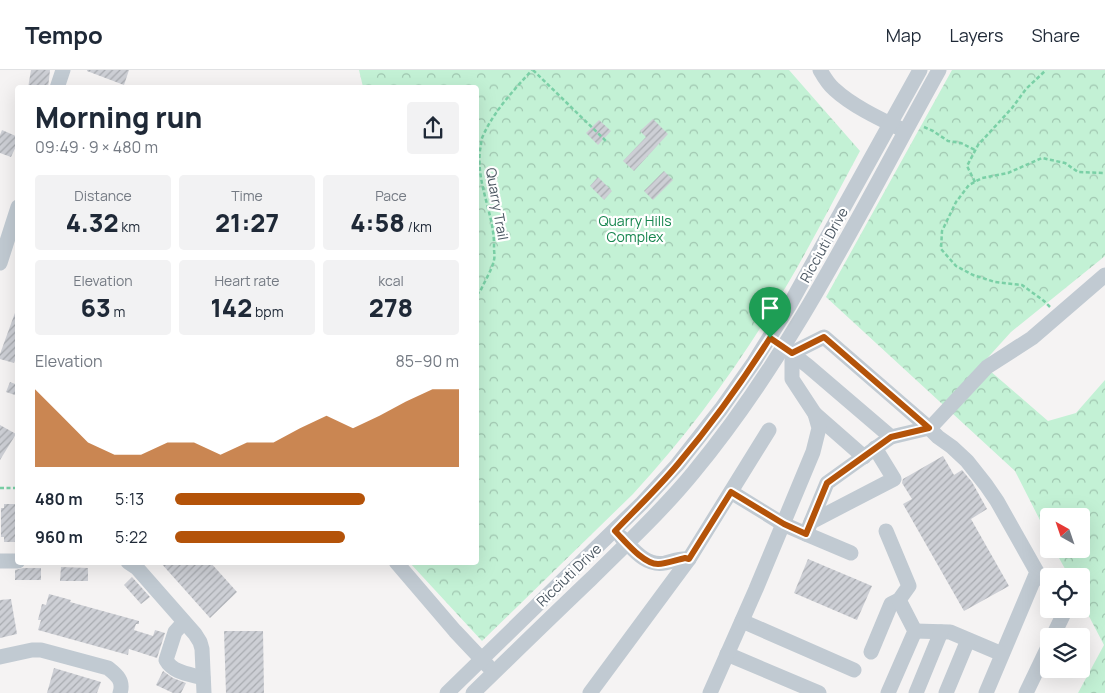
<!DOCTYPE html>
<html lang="en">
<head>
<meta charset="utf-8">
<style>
  :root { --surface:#fff; --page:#f2f2f3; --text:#1f2937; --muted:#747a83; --line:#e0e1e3; --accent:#b45309 }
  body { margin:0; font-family:Manrope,sans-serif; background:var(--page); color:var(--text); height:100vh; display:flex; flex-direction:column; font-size:19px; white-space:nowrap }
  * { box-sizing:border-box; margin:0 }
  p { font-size:16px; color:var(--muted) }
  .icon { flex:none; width:28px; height:28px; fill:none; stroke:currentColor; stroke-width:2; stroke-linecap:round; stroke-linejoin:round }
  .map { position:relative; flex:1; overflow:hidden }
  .sheet { position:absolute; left:15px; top:15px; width:464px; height:480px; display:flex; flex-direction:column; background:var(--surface); border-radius:5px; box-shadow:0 5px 20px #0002 }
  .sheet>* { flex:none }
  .needle { width:32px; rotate:320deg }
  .fabs { position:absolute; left:1040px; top:438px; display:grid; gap:10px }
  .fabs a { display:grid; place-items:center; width:50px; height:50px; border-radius:5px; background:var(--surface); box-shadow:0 5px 20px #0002; font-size:25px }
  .pin { position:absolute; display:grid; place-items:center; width:42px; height:42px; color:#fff; margin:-51px -21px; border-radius:50% 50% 50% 0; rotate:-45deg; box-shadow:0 0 5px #0007 }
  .pin .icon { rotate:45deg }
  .round { display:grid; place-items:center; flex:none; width:52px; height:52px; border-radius:5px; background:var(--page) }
  .overview { display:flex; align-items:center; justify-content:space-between; height:85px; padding:0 20px }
  h1 { font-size:28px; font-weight:800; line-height:38px }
  .stats { display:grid; grid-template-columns:repeat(3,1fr); gap:8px; height:85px; padding:5px 20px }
  .stats div { display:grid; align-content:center; border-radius:5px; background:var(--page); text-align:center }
  .stats b { font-size:25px; font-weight:800 }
  .stats small { font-size:14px; font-weight:400 }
  .stats p { font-size:14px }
  .chart { height:140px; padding:10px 20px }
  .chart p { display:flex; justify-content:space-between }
  .chart svg { width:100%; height:90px; margin-top:5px; fill:var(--accent); opacity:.7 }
  ul { padding:0 20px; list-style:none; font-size:16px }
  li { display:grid; grid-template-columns:80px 60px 1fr; align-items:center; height:38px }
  li i { height:12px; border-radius:6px; background:var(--accent) }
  header { display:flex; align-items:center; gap:30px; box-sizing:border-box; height:70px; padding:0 25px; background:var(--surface); border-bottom:1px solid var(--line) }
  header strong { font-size:24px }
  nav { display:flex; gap:28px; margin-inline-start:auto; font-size:18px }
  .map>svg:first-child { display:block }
  .forest { fill:url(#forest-crowns) }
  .building { fill:url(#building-hatch) }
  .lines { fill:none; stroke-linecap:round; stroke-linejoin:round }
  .path { stroke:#7ad0a6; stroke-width:2.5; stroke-dasharray:4 2.5; stroke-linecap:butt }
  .minor { stroke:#c1cad2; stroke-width:15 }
  .route-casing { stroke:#fff; stroke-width:10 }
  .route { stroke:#b45309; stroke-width:6 }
  .labels { text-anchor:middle; stroke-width:4.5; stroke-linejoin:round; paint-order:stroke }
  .street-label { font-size:14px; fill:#4a5661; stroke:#fff }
  .park-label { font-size:14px; fill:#17864f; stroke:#fff }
</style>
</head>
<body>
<header>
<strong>Tempo</strong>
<nav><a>Map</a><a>Layers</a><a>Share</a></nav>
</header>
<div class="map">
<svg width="1105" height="623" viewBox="0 0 1105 623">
  <defs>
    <pattern id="forest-crowns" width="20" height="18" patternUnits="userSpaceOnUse" patternTransform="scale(1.25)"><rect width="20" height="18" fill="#c3f1d5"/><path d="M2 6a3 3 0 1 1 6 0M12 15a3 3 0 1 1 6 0" fill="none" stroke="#a0c6b0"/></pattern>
    <pattern id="building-hatch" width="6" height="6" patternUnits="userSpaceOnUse" patternTransform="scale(1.25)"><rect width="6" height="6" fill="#cdcfd5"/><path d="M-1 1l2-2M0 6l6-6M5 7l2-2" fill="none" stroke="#a8abb0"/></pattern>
  </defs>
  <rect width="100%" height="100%" fill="#f5f3f3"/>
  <!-- forest -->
  <g class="forest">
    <path d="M359 0H789L860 81C830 136 802 193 768 246 728 310 684 369 633 424L482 571 410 493 476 492V18L363 17Z"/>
    <path d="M952 0H1105V186L1011 262 982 294 1048 351 1076 343 1105 310V623H1078L1104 575 1081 531V506H1069L1054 479H1081V446H1049V468L1015 401 826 227Z"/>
  </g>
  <!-- building -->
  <g class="building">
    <path d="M31 0H50L48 18H28Z"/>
    <path d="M87 0H129L124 15 87 1Z"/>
    <path d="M653 49 668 64 634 101 623 91 646 67 640 61Z"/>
    <path d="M599 50 611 61 598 75 586 63Z"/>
    <path d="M2 60 18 67V72L11 87 0 83V65Z"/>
    <path d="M664 101 673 110 653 130 644 121Z"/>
    <path d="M598 107 612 121 604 130 590 116Z"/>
    <path d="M16 240H18V283L14 293 0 289V284Z"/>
    <path d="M10 312 18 315V326L6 322Z"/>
    <path d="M0 355 16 364 0 390Z"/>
    <path d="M943 386 954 405 962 400 972 412 987 439 971 449 1009 516 964 541 903 434 912 429 902 413 903 409Z"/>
    <path d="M4 434H18V472H4V467H1V438H4Z"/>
    <path d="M808 489 872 516 857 550 794 523Z"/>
    <path d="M160 492H210L237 522 210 548Z"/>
    <path d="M61 497 88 498V511H60Z"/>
    <path d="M23 498H41V510H15V500Z"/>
    <path d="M132 507 150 527 141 534 124 515Z"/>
    <path d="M49 524 71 530 70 532 139 551V554H136L134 560 153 566 155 560 165 563 157 588 129 579 128 585 38 560 41 550H38L42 534 46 535Z"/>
    <path d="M11 529 17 564 0 568V530Z"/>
    <path d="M224 561H263L264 623H226Z"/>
    <path d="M54 598 101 612 97 623H47Z"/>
    <path d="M163 601 173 608 186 613 181 623H173L156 615Z"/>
  </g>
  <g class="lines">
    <!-- path -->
    <g class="path">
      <path d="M533 0 607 72"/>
      <path d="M924 57 933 61 948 71 961 73 975 80"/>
      <path d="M975 112 967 96 978 75 1012 38 1026 19 1046 0"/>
      <path d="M476 224 480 222C484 212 492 200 494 190 495 186 494 182 494 178 495 145 476 115 480 80 481 76 481 72 482 68 493 42 513 21 532 0"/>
      <path d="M1050 237 1044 231 1022 215 995 212 973 205 956 196 941 179 942 161 956 132 969 115 982 108 1008 103 1042 88 1065 93 1078 102 1105 103"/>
      <path d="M0 418H18"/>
    </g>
    <!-- minor -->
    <g class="minor">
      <path d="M820 0C824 7 828 14 834 19 851 35 878 48 899 58"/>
      <path d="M57 18 63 0"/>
      <path d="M0 193 18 137"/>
      <path d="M786 279 808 296 891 367 929 358 931 357 987 297 1032 268 1105 205"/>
      <path d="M792 283 824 267 929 358 938 367 952 377 967 391 986 415 997 431 1037 502 986 623"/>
      <path d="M815 344 864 387"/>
      <path d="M731 422 783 454 806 464 827 413 891 367"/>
      <path d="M811 452 894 409 875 378"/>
      <path d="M806 464 851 483"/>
      <path d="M621 467C633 479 646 497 665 493 673 491 681 488 689 489"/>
      <path d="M0 491H18"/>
      <path d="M128 492 137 498 195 564 200 572 202 579 204 623"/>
      <path d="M396 492 455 561 488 596"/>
      <path d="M1037 502 1049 515"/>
      <path d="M742 551 854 600"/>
      <path d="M184 552 175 562 166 590C173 603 190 604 203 608"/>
      <path d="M915 561 950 562 1002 584"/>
      <path d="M1053 566 1066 539"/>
      <path d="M871 582 891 534 899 530 909 516 886 461"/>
      <path d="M727 584 819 623"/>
      <path d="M0 587 32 580H41L108 598C117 605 124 611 120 623"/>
      <path d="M447 623 642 433 677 395 721 339 754 292 789 236 920 0"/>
      <path d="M473 623C512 585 552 546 592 508 626 474 662 441 693 403 794 281 862 138 939 0"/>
      <path d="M590 623 689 489 769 360"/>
      <path d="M710 623 756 519 813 382 819 358 815 344 792 309V283"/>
      <path d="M888 623 915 561 899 530"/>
      <path d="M916 623 941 562"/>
      <path d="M946 623 968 570"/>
      <path d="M1026 623 1049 575"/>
    </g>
  </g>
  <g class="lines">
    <defs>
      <path id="route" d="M824 267 929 358 891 367 827 413 806 464 784 454 731 422 689 489 685 488C676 490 666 494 658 494 643 494 625 471 615 461 636 439 658 418 678 394 711 355 742 312 770 268L792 283Z"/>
    </defs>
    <!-- route casing -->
    <use href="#route" class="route-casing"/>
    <!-- route -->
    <use href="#route" class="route"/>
  </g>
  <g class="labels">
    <!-- street labels -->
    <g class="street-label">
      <text transform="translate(497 134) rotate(80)" y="5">Quarry Trail</text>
      <text transform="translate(824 175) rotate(-61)" y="5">Ricciuti Drive</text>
      <text transform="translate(569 505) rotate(-44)" y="5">Ricciuti Drive</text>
    </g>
    <!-- park labels -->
    <g class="park-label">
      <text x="635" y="156">Quarry Hills<tspan x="635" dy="16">Complex</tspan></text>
    </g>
  </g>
</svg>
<div class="fabs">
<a><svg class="needle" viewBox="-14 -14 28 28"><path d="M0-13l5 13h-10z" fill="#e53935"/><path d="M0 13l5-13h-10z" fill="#747a83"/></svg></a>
<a><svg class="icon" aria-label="locate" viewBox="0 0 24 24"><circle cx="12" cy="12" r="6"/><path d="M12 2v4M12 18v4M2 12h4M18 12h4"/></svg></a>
<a><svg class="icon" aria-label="layers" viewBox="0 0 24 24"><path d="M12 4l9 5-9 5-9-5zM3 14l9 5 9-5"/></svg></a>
</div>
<div class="pin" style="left:770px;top:268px;background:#1e9e55"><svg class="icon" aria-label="arrive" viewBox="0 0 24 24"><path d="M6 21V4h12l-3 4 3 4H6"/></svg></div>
<section class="sheet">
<div class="overview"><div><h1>Morning run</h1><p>09:49 · 9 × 480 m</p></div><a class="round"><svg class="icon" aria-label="share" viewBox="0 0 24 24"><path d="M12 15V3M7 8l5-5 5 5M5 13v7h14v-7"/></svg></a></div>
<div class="stats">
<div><p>Distance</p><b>4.32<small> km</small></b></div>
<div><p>Time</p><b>21:27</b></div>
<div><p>Pace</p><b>4:58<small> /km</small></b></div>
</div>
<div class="stats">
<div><p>Elevation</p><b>63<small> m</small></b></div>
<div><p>Heart rate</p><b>142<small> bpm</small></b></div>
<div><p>kcal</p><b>278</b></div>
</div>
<div class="chart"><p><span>Elevation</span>85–90 m</p>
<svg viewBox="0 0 160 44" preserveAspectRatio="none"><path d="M0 44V6L10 19L20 32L30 38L40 38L50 32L60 32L70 38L80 32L90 32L100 25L110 19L120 25L130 19L140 12L150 6L160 6V44z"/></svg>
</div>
<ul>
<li><b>480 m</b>5:13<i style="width:67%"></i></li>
<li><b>960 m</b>5:22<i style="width:60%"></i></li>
</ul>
</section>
</div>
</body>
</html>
